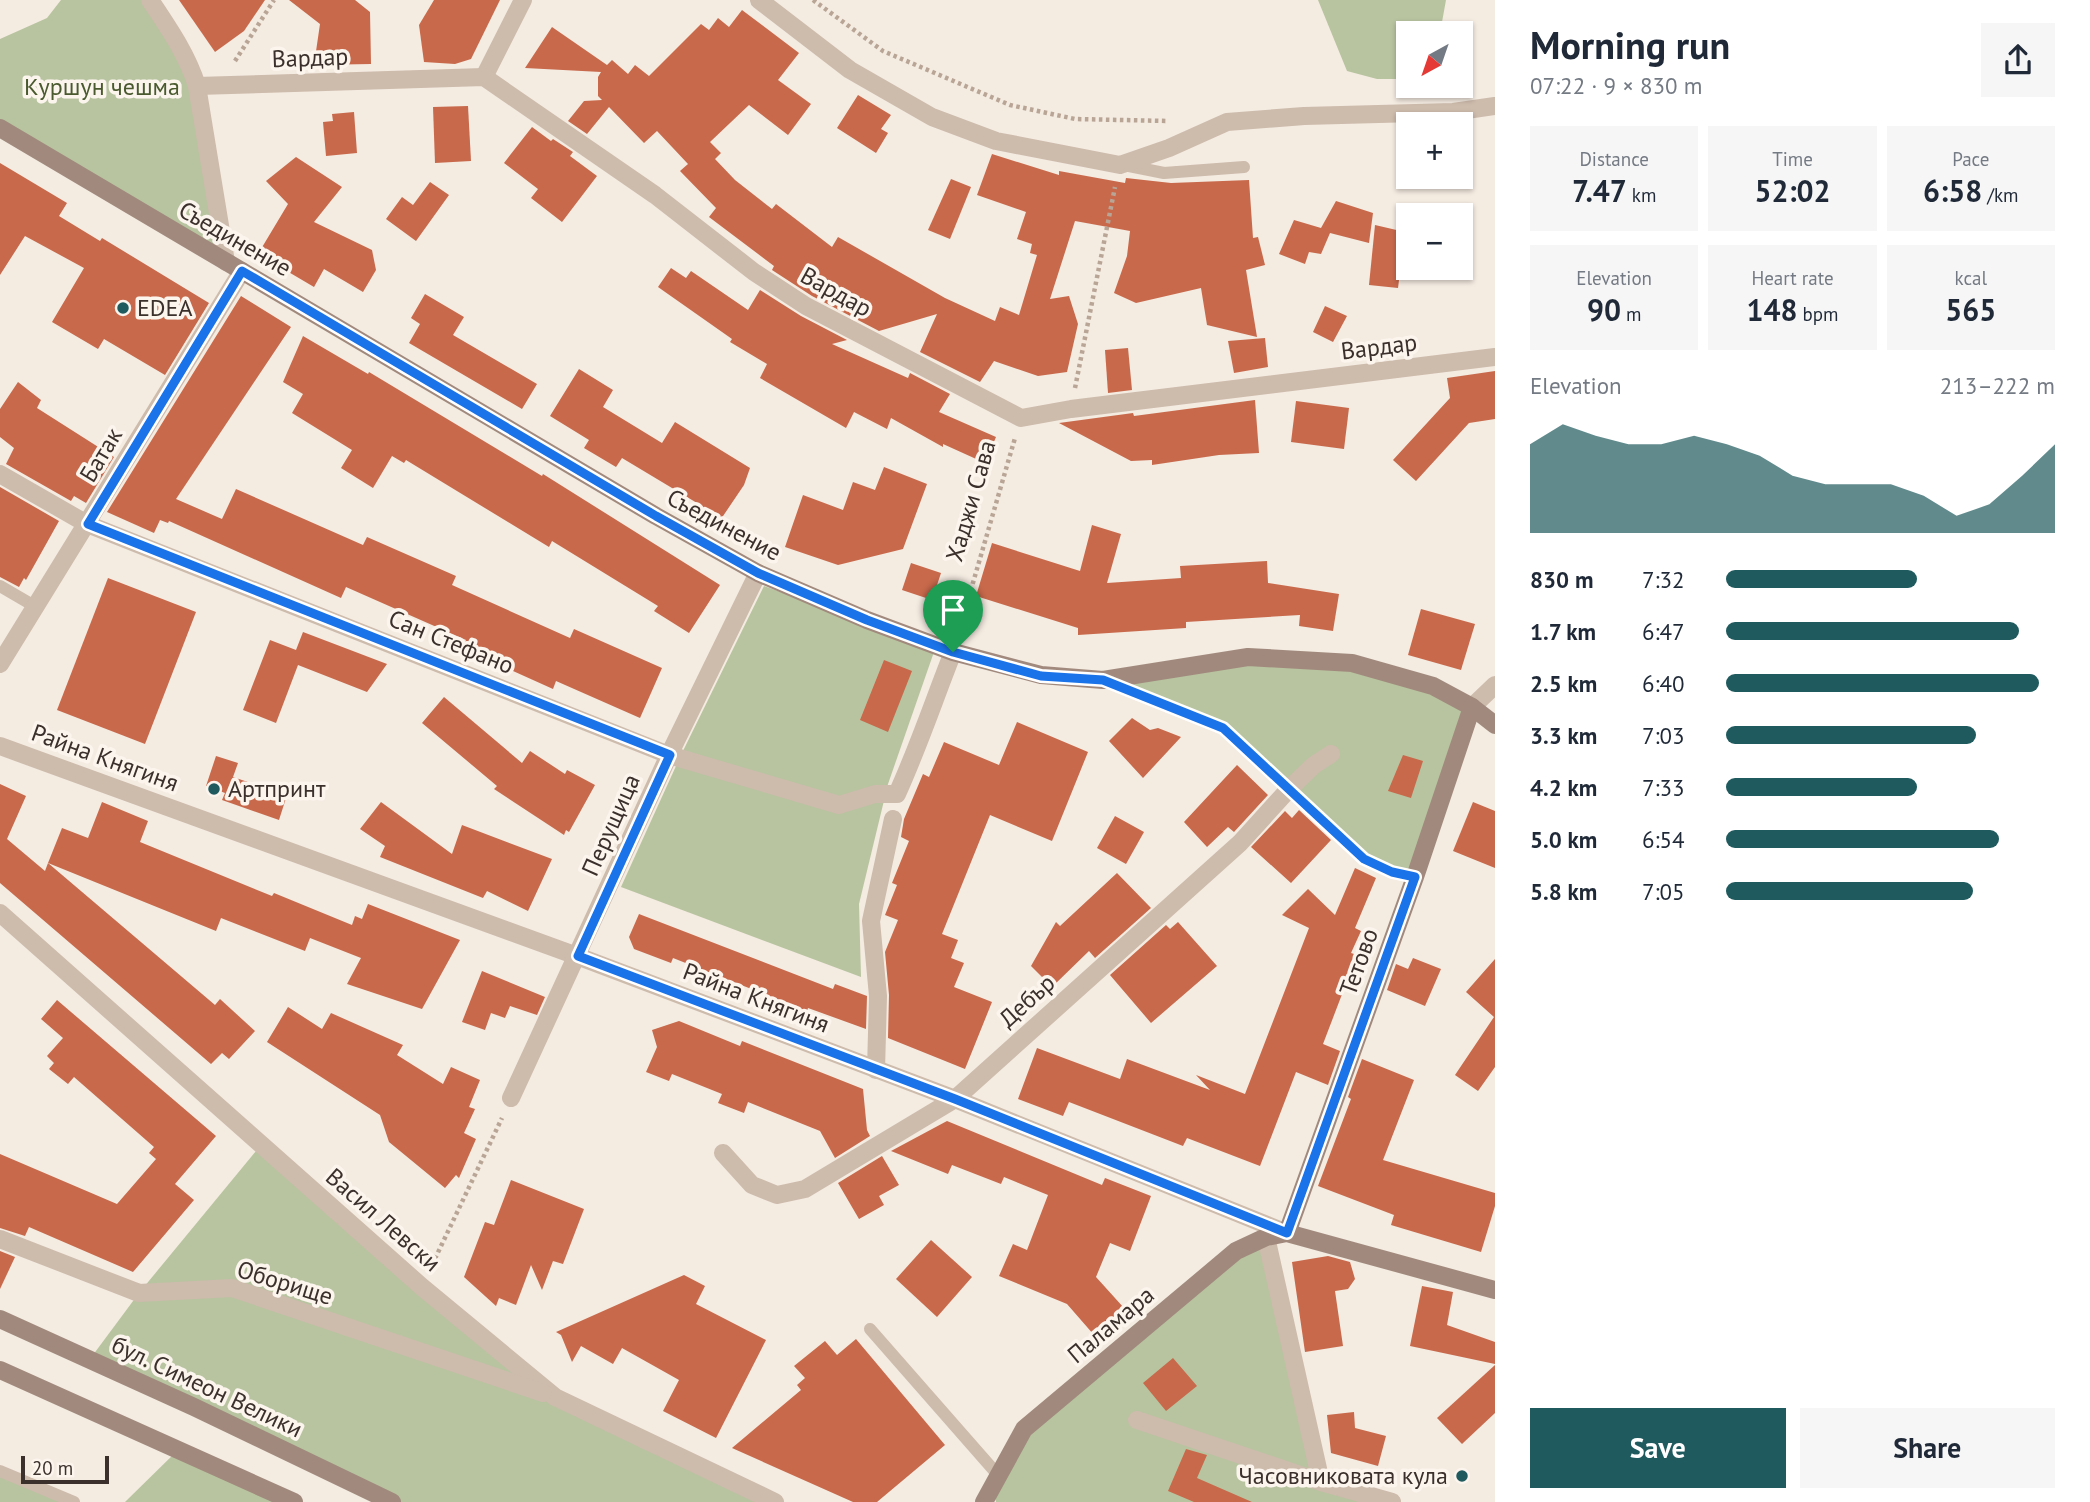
<!DOCTYPE html>
<html lang="en">
<head>
<meta charset="utf-8">
<style>
  :root { --surface:#fff; --page:#f6f6f7; --text:#1f2937; --muted:#747a83; --accent:#1f5a5e }
  body { margin:0; font-family:"PT Sans",sans-serif; background:var(--page); color:var(--text); height:100vh; display:flex; flex-direction:column; font-size:26px; white-space:nowrap }
  * { box-sizing:border-box; margin:0 }
  p { font-size:23px; color:var(--muted) }
  .icon { flex:none; width:38px; height:38px; fill:none; stroke:currentColor; stroke-width:2; stroke-linecap:round; stroke-linejoin:round }
  .map { position:relative; flex:1; overflow:hidden }
  .sheet { display:flex; flex-direction:column; background:var(--surface); width:595px }
  .sheet>* { flex:none }
  .needle { width:46px; rotate:220deg }
  .buttons { position:absolute; left:1396px; top:21px; display:grid; gap:14px }
  .buttons a { display:grid; place-items:center; width:77px; height:77px; border-radius:0px; background:var(--surface); box-shadow:0 2px 5px #0004; font-size:35px }
  .scale { position:absolute; left:21px; bottom:18px; width:88px; box-sizing:border-box; padding-left:7px; border:4px solid #3b302b; border-top:0; font-size:19px; line-height:24px; white-space:nowrap; color:#3b302b; -webkit-text-stroke:5px #fbf5ee; paint-order:stroke }
  .pin { position:absolute; display:grid; place-items:center; width:60px; height:60px; color:#fff; margin:-72px -30px; border-radius:50% 50% 50% 0; rotate:-45deg; box-shadow:0 0 7px #0007 }
  .pin .icon { rotate:45deg }
  .round { display:grid; place-items:center; flex:none; width:74px; height:74px; border-radius:0px; background:var(--page) }
  .headline { display:flex; align-items:center; justify-content:space-between; height:119px; padding:0 35px }
  h1 { font-size:38px; font-weight:600; line-height:52px }
  .figures { display:grid; grid-template-columns:repeat(3,1fr); gap:10px; height:119px; padding:7px 35px }
  .figures div { display:grid; align-content:center; border-radius:0px; background:var(--page); text-align:center }
  .figures b { font-size:30px; font-weight:600 }
  .figures small { font-size:19px; font-weight:400 }
  .figures p { font-size:19px }
  .chart { height:196px; padding:14px 35px }
  .chart p { display:flex; justify-content:space-between }
  .chart svg { width:100%; height:126px; margin-top:7px; fill:var(--accent); opacity:.7 }
  .cta { display:flex; gap:14px; margin-top:auto; padding:14px 35px }
  .cta a { flex:1; height:80px; border-radius:0px; background:var(--accent); color:#fff; font-size:28px; font-weight:600; line-height:80px; text-align:center }
  .cta a+a { background:var(--page); color:var(--text) }
  ul { padding:0 35px; list-style:none; font-size:23px }
  li { display:grid; grid-template-columns:112px 84px 1fr; align-items:center; height:52px }
  li i { height:18px; border-radius:9px; background:var(--accent) }
  main { display:flex; flex:1; min-height:0 }
  .map>svg:first-child { display:block }
  .green { fill:#b8c4a0 }
  .building { fill:#c8694b }
  .lines { fill:none; stroke-linecap:round; stroke-linejoin:round }
  .path { stroke:#b9a596; stroke-width:4.5; stroke-dasharray:3.5 3.5; stroke-linecap:butt }
  .lane { stroke:#cdbbac; stroke-width:12 }
  .street { stroke:#cdbbac; stroke-width:18 }
  .secondary { stroke:#a18a7d; stroke-width:18 }
  .route-casing { stroke:#fff; stroke-width:14 }
  .route { stroke:#1a73e8; stroke-width:9 }
  .poi-dot { fill:#1f5a5e; stroke:#fbf5ee; stroke-width:2.5 }
  .labels { text-anchor:middle; stroke-width:7; stroke-linejoin:round; paint-order:stroke }
  .street-label { font-size:24px; fill:#3b302b; stroke:#fbf5ee }
  .park-label { font-size:24px; fill:#4a5a2e; stroke:#fbf5ee }
  .poi-label { font-size:24px; fill:#3b302b; stroke:#fbf5ee; text-anchor:start }
</style>
</head>
<body>
<main>
<div class="map">
<svg width="1495" height="1502" viewBox="0 0 1495 1502">
  <rect width="100%" height="100%" fill="#f4ebe1"/>
  <!-- green -->
  <g class="green">
    <path d="M61 0H150L191 68 226 262 0 128V39L47 18Z"/>
    <path d="M1318 0H1446L1440 33H1409V72L1403 79H1377L1347 71Z"/>
    <path d="M764 586 935 649 888 784 859 904 861 977 621 887 681 755Z"/>
    <path d="M1248 657 1352 663 1472 707 1415 877 1364 859 1223 728 1103 680Z"/>
    <path d="M261 1145 555 1397 775 1502H392L90 1359 139 1293Z"/>
    <path d="M1266 1237 1321 1482 1392 1502H996L992 1485 1024 1429Z"/>
    <path d="M178 1450 294 1502H125Z"/>
    <path d="M0 1471 74 1502H0Z"/>
  </g>
  <!-- building -->
  <g class="building">
    <path d="M179 0H265L244 31 215 52Z"/>
    <path d="M289 0H355L370 12 371 64 314 65 320 24Z"/>
    <path d="M434 0H500L471 59 455 64 424 62 419 25Z"/>
    <path d="M742 10 799 53 778 80 811 104 788 135 749 105 710 142 721 153 715 159 735 180 772 209 776 204 832 247 838 237 945 298 995 321 1000 307 1019 315 1037 255 1030 253 1032 244 1017 239 1026 212 977 195 992 154 1059 175V171L1125 183 1126 178 1171 183 1249 180 1253 238 1258 237 1265 265 1246 270 1257 337 1207 325 1201 288 1136 303 1114 293 1127 256 1130 231 1075 221 1050 299 1069 296 1078 324 1067 372 1038 376 994 361 980 382 920 352 937 314 879 331 812 296 772 270 774 266 709 217 716 208 680 171 688 164 657 131 644 143 609 107 587 134 568 121 584 101 602 100 598 96V77L601 72 525 68 552 27 607 65 612 60 628 74 635 65 649 76 701 24 709 30 718 18 729 27Z"/>
    <path d="M858 95 891 115 881 129 888 133 876 153 837 128Z"/>
    <path d="M468 106 471 161 435 163 433 107Z"/>
    <path d="M354 112 357 153 326 156 323 122 333 121 332 114Z"/>
    <path d="M532 127 551 141 553 139 573 152 570 156 597 176 562 222 531 198 538 189 504 163Z"/>
    <path d="M296 157 342 187 314 222 372 250 376 270 363 292 324 269 314 287 258 254 288 204 266 181Z"/>
    <path d="M0 163 67 203 59 216 100 241 102 238 209 303 165 375 104 339 98 349 52 322 84 268 25 236 0 275Z"/>
    <path d="M951 179 971 187 950 239 928 230Z"/>
    <path d="M430 182 449 195 416 241 386 219 402 197 413 205Z"/>
    <path d="M1336 201 1373 213 1369 243 1330 233 1321 254 1309 252 1305 264 1279 254 1294 220 1321 228Z"/>
    <path d="M1375 225 1405 232 1398 288 1369 285Z"/>
    <path d="M671 268 686 278 691 271 748 310 760 290 801 316 847 340 832 344 908 378 910 373 950 394 939 412 996 437 985 463 943 444V447L891 418 887 429 854 412 846 428 760 378 767 364 730 342 732 339 658 287Z"/>
    <path d="M425 294 464 317 453 335 537 384 522 409 409 343 420 324 411 318Z"/>
    <path d="M241 296 291 327 176 499 222 519 236 489 363 545 367 537 456 576 452 585 570 638 574 629 662 668 640 718 556 681 553 689 462 648 466 640 346 587 341 598 169 521 168 523 160 520 154 533 107 512Z"/>
    <path d="M1325 306 1347 316 1333 342 1313 332Z"/>
    <path d="M303 336 368 374 369 372 542 476 543 474 720 585 689 633 654 611 658 606 552 541 549 547 406 460 404 463 392 456 373 488 341 468 352 450 292 413 303 394 283 382Z"/>
    <path d="M1265 338 1268 367 1234 373 1228 341Z"/>
    <path d="M1128 348 1132 390 1108 393 1105 350Z"/>
    <path d="M579 369 613 390 603 407 662 443 675 422 750 468 744 485 719 522 700 510 702 506 622 458 616 467 584 448 589 440 550 416Z"/>
    <path d="M1495 371V419L1469 423 1416 481 1393 460 1450 398 1447 378Z"/>
    <path d="M18 382 41 400 37 408 114 457 86 503 74 496 71 501 6 464 14 448 0 437V409Z"/>
    <path d="M1255 400 1259 453 1219 455 1152 465V460L1131 461 1059 423 1133 413 1134 416Z"/>
    <path d="M1296 401 1349 408 1344 449 1291 442Z"/>
    <path d="M884 467 927 484 903 549 838 565 785 547 803 495 843 510 853 482 875 490Z"/>
    <path d="M0 487 59 521 26 580 24 578 19 587 0 577Z"/>
    <path d="M1092 525 1121 534 1107 583 1181 578 1180 566 1267 561 1268 583 1339 594 1333 631 1299 626 1300 615 1186 622V628L1078 635V628L976 596 992 543 1080 571Z"/>
    <path d="M911 563 941 573 932 600 902 590Z"/>
    <path d="M108 578 196 612 145 744 57 710Z"/>
    <path d="M1421 609 1475 624 1461 670 1408 655Z"/>
    <path d="M303 632 387 664 367 692 298 665 276 723 243 710 270 640 296 650Z"/>
    <path d="M884 660 912 671 888 732 860 720Z"/>
    <path d="M444 697 522 763 530 751 565 774 567 770 595 785 569 832 566 830 564 835 494 789 497 786 422 723Z"/>
    <path d="M1132 718 1150 730 1158 728 1181 737 1143 778 1109 741Z"/>
    <path d="M1017 722 1088 752 1052 841 990 815 942 934 958 940 951 958 964 963 954 987 992 1002 965 1069 888 1038 889 995 885 952 898 920 885 915 897 885 892 883 909 841 901 837 904 819 923 774 929 777 944 742 999 765Z"/>
    <path d="M1403 755 1423 761 1411 798 1388 791Z"/>
    <path d="M216 756 238 763 233 777 287 795 279 820 222 800 225 793 206 786Z"/>
    <path d="M1237 765 1268 795 1234 832 1228 827 1207 847 1184 822Z"/>
    <path d="M0 784 26 796 7 839 45 871 48 863 215 1005 220 999 255 1031 229 1059 222 1053 211 1064 0 883Z"/>
    <path d="M102 802 148 821 140 842 272 896 274 893 352 925 355 916 362 919 368 904 460 940 422 1009 347 984 361 958 310 938 305 951 221 918 216 931 48 863 62 828 88 838Z"/>
    <path d="M381 802 452 854 462 825 552 859 528 911 487 891 483 898 380 857 385 846 360 829Z"/>
    <path d="M1473 802 1495 811V868L1453 851Z"/>
    <path d="M1299 810 1331 840 1291 883 1251 847 1285 811 1292 818Z"/>
    <path d="M1115 816 1144 832 1126 864 1097 848Z"/>
    <path d="M1355 868 1376 878 1355 928 1361 931 1351 953 1357 955 1323 1044 1340 1051 1328 1085 1296 1072 1260 1166 1187 1138 1183 1146 1069 1102 1063 1116 1018 1099 1037 1048 1120 1079 1127 1059 1210 1090 1196 1075 1245 1094 1309 928 1282 915 1308 889 1335 915Z"/>
    <path d="M1117 873 1151 908 1095 958 1089 951 1052 987 1031 966 1056 922 1060 926Z"/>
    <path d="M639 914 833 989 835 984 867 996 866 1029 808 1008 807 1011 673 958 671 963 634 949 629 937Z"/>
    <path d="M1178 922 1217 966 1151 1023 1110 975 1166 925 1170 929Z"/>
    <path d="M1413 958 1441 969 1425 1006 1387 990 1396 964 1408 969Z"/>
    <path d="M1495 959V1067L1478 1091 1455 1075 1494 1017 1466 992Z"/>
    <path d="M482 971 545 997 537 1015 510 1006 505 1018 491 1013 485 1030 462 1022Z"/>
    <path d="M57 1000 216 1136 175 1184 194 1200 133 1272 29 1227 25 1236 0 1228V1154L117 1204 156 1159 149 1153 154 1147 74 1077 68 1084 49 1069 54 1063 47 1056 63 1038 41 1019Z"/>
    <path d="M288 1007 322 1029 331 1013 403 1045 397 1055 443 1084 451 1067 480 1080 469 1107 475 1109 464 1133 476 1139 459 1178 456 1175 445 1188 389 1142 380 1115 267 1042Z"/>
    <path d="M679 1021 740 1046 742 1041 863 1089 867 1130 870 1136 835 1158 820 1131 748 1102 744 1113 718 1103 722 1094 672 1074 669 1081 646 1072 657 1047 652 1030Z"/>
    <path d="M1362 1059 1414 1080 1383 1160 1495 1193V1206L1481 1252 1391 1225 1394 1215 1318 1186 1351 1099 1348 1097Z"/>
    <path d="M947 1121 1102 1185 1105 1178 1151 1196 1130 1251 1110 1243 1096 1277 1124 1308 1094 1335 1067 1304 999 1276 1013 1244 1027 1250 1048 1195 1004 1177 1001 1184 952 1165 948 1174 891 1151Z"/>
    <path d="M882 1156 899 1185 879 1196 884 1205 859 1219 838 1183Z"/>
    <path d="M511 1180 584 1209 563 1264 553 1261 542 1290 531 1265 516 1305 499 1298 496 1306 464 1277 485 1222 494 1225Z"/>
    <path d="M931 1240 972 1277 937 1317 896 1279Z"/>
    <path d="M0 1251 15 1257 0 1289Z"/>
    <path d="M1328 1256 1350 1262 1355 1279 1348 1289 1335 1291 1343 1346 1305 1352 1292 1262Z"/>
    <path d="M684 1275 705 1286 696 1304 766 1340 716 1438 663 1411 679 1380 622 1348 613 1364 581 1346 572 1362 561 1335 556 1332Z"/>
    <path d="M1422 1286 1453 1292 1447 1325 1495 1342V1364L1410 1346Z"/>
    <path d="M856 1339 945 1445 877 1502H853L732 1448 801 1390 797 1385 805 1378 794 1366 825 1341 837 1355Z"/>
    <path d="M1173 1358 1197 1386 1166 1411 1143 1383Z"/>
    <path d="M1495 1365V1413L1462 1444 1437 1418Z"/>
    <path d="M1354 1412 1355 1428 1386 1436 1378 1466 1331 1453 1327 1415Z"/>
    <path d="M1186 1449 1207 1455 1197 1478 1252 1502H1194L1168 1491Z"/>
  </g>
  <g class="lines">
    <!-- path -->
    <g class="path">
      <path d="M813 0 883 51 1010 105 1075 119 1168 121"/>
      <path d="M235 61 274 0"/>
      <path d="M1075 388 1115 187"/>
      <path d="M959 631 1015 438"/>
      <path d="M432 1265 502 1118"/>
    </g>
    <!-- lane -->
    <g class="lane">
      <path d="M1124 165 1164 173 1244 167"/>
      <path d="M0 586 36 607"/>
      <path d="M1105 681 1223 728 1364 859 1392 872 1415 877"/>
      <path d="M870 1329 998 1475"/>
      <path d="M0 1471 74 1502"/>
    </g>
    <!-- street -->
    <g class="street">
      <path d="M150 0C168 27 187 54 197 86L226 262"/>
      <path d="M759 0 850 70 932 117 996 141 1120 165 1169 148 1227 122 1304 116 1453 112 1495 106"/>
      <path d="M484 77 523 0"/>
      <path d="M197 86 484 77 655 195 754 272 806 306 1021 418 1071 409 1495 357"/>
      <path d="M0 474 87 524 669 755 839 805 875 794H897C918 748 934 700 953 652"/>
      <path d="M0 664 242 271"/>
      <path d="M1472 707 1495 685"/>
      <path d="M0 746 577 956 955 1099 1287 1233"/>
      <path d="M0 913 422 1287 555 1397 775 1502"/>
      <path d="M876 1070 878 996 871 921 893 819"/>
      <path d="M511 1098 669 755 758 573"/>
      <path d="M723 1153 752 1185 777 1195 805 1189 955 1099 1240 843 1289 789 1314 765 1331 754"/>
      <path d="M1266 1237 1321 1482"/>
      <path d="M0 1239 139 1293 232 1288 543 1393"/>
      <path d="M1137 1420 1321 1482 1392 1502"/>
    </g>
    <!-- secondary -->
    <g class="secondary">
      <path d="M0 128 656 516 758 573 867 620 953 652 1041 675 1103 680 1248 657 1352 663 1433 686 1472 707 1495 725"/>
      <path d="M1287 1233 1415 877 1472 707"/>
      <path d="M0 1319 194 1407 392 1502"/>
      <path d="M0 1370 294 1502"/>
      <path d="M984 1502 1024 1429 1236 1251 1266 1237 1287 1233 1495 1290"/>
    </g>
  </g>
  <g class="lines">
    <defs>
      <path id="route" d="M242 271 656 516 758 573 867 620 953 652 1041 676 1103 680 1223 728 1364 859 1392 872 1415 877 1287 1233 955 1099 578 956 670 755 88 524Z"/>
    </defs>
    <!-- route casing -->
    <use href="#route" class="route-casing"/>
    <!-- route -->
    <use href="#route" class="route"/>
  </g>
  <!-- markers -->
  <g class="poi-dot">
    <circle cx="123" cy="308" r="7"/>
    <circle cx="214" cy="789" r="7"/>
    <circle cx="1462" cy="1476" r="7"/>
  </g>
  <g class="labels">
    <!-- street labels -->
    <g class="street-label">
      <text transform="translate(310 58) rotate(-2)" y="8">Вардар</text>
      <text transform="translate(235 239) rotate(30)" y="8">Съединение</text>
      <text transform="translate(836 292) rotate(29)" y="8">Вардар</text>
      <text transform="translate(1379 347) rotate(-7)" y="8">Вардар</text>
      <text transform="translate(101 455) rotate(-59)" y="8">Батак</text>
      <text transform="translate(971 501) rotate(-74)" y="8">Хаджи Сава</text>
      <text transform="translate(724 525) rotate(28)" y="8">Съединение</text>
      <text transform="translate(451 642) rotate(22)" y="8">Сан Стефано</text>
      <text transform="translate(105 758) rotate(20)" y="8">Райна Княгиня</text>
      <text transform="translate(611 825) rotate(-66)" y="8">Перущица</text>
      <text transform="translate(1359 962) rotate(-70)" y="8">Тетово</text>
      <text transform="translate(756 998) rotate(21)" y="8">Райна Княгиня</text>
      <text transform="translate(1027 1001) rotate(-42)" y="8">Дебър</text>
      <text transform="translate(383 1220) rotate(41)" y="8">Васил Левски</text>
      <text transform="translate(285 1283) rotate(17)" y="8">Оборище</text>
      <text transform="translate(1111 1325) rotate(-40)" y="8">Паламара</text>
      <text transform="translate(207 1387) rotate(25)" y="8">бул. Симеон Велики</text>
    </g>
    <!-- park labels -->
    <g class="park-label">
      <text x="102" y="95">Куршун чешма</text>
    </g>
    <!-- poi labels -->
    <g class="poi-label">
      <text x="137" y="316">EDEA</text>
      <text x="228" y="797">Артпринт</text>
      <text x="1448" y="1484" text-anchor="end">Часовниковата кула</text>
    </g>
  </g>
</svg>
<div class="buttons">
<a><svg class="needle" viewBox="-14 -14 28 28"><path d="M0-13l5 13h-10z" fill="#e53935"/><path d="M0 13l5-13h-10z" fill="#747a83"/></svg></a>
<a>+</a>
<a>−</a>
</div>
<div class="scale">20 m</div>
<div class="pin" style="left:953px;top:652px;background:#1e9e55"><svg class="icon" aria-label="arrive" viewBox="0 0 24 24"><path d="M6 21V4h12l-3 4 3 4H6"/></svg></div>
</div>
<section class="sheet">
<div class="headline"><div><h1>Morning run</h1><p>07:22 · 9 × 830 m</p></div><a class="round"><svg class="icon" aria-label="share" viewBox="0 0 24 24"><path d="M12 15V3M7 8l5-5 5 5M5 13v7h14v-7"/></svg></a></div>
<div class="figures">
<div><p>Distance</p><b>7.47<small> km</small></b></div>
<div><p>Time</p><b>52:02</b></div>
<div><p>Pace</p><b>6:58<small> /km</small></b></div>
</div>
<div class="figures">
<div><p>Elevation</p><b>90<small> m</small></b></div>
<div><p>Heart rate</p><b>148<small> bpm</small></b></div>
<div><p>kcal</p><b>565</b></div>
</div>
<div class="chart"><p><span>Elevation</span>213–222 m</p>
<svg viewBox="0 0 160 44" preserveAspectRatio="none"><path d="M0 44V13L10 6L20 10L30 13L40 13L50 10L60 13L70 17L80 24L90 27L100 27L110 27L120 31L130 38L140 34L150 24L160 13V44z"/></svg>
</div>
<ul>
<li><b>830 m</b>7:32<i style="width:58%"></i></li>
<li><b>1.7 km</b>6:47<i style="width:89%"></i></li>
<li><b>2.5 km</b>6:40<i style="width:95%"></i></li>
<li><b>3.3 km</b>7:03<i style="width:76%"></i></li>
<li><b>4.2 km</b>7:33<i style="width:58%"></i></li>
<li><b>5.0 km</b>6:54<i style="width:83%"></i></li>
<li><b>5.8 km</b>7:05<i style="width:75%"></i></li>
</ul>
<div class="cta"><a>Save</a><a>Share</a></div>
</section>
</main>
</body>
</html>
